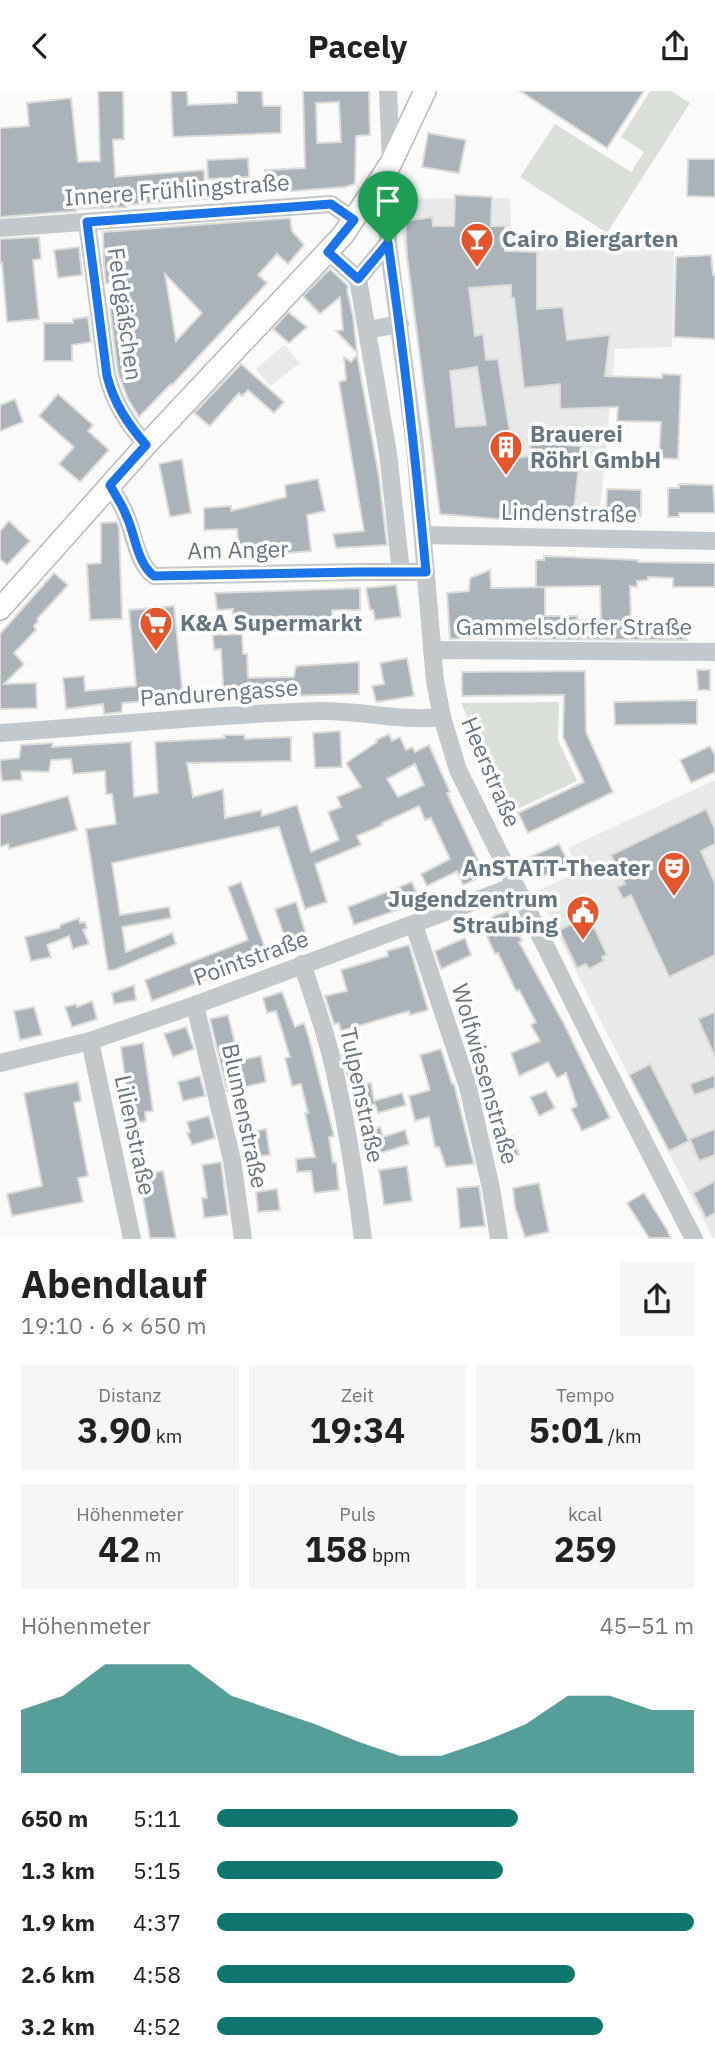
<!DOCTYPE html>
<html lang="de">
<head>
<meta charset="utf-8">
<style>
  :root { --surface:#fff; --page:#f6f6f6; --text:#222; --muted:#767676; --accent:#0f766e }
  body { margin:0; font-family:"IBM Plex Sans",sans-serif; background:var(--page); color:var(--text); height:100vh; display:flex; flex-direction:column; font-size:26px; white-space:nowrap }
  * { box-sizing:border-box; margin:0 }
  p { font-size:23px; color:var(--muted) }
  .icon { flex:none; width:38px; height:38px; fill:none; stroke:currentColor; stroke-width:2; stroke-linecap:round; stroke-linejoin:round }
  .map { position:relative; height:1148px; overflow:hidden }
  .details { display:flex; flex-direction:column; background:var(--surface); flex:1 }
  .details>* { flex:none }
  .pin { position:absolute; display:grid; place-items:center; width:60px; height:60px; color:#fff; margin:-72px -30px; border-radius:50% 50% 50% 0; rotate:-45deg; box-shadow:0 0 7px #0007 }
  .pin .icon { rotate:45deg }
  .round { display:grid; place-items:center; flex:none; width:74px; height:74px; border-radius:0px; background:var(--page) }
  .headline { display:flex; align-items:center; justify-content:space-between; height:119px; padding:0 21px }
  h1 { font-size:38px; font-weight:700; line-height:52px }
  .stats { display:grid; grid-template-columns:repeat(3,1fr); gap:10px; height:119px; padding:7px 21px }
  .stats div { display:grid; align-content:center; border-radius:0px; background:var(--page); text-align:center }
  .stats b { font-size:35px; font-weight:700 }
  .stats small { font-size:19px; font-weight:400 }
  .stats p { font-size:19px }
  .chart { height:196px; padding:14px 21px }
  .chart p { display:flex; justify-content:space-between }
  .chart svg { width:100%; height:126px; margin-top:7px; fill:var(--accent); opacity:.7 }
  ul { padding:0 21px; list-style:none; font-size:23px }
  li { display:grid; grid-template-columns:112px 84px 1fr; align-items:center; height:52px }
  li i { height:18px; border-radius:9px; background:var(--accent) }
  header { display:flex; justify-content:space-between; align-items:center; height:91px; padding:0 21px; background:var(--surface); font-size:32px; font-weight:700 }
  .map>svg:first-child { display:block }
  .built { fill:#e8e9e9 }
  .green { fill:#dadfd7 }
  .building { fill:#aab3b9; stroke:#dcdcda; stroke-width:2; fill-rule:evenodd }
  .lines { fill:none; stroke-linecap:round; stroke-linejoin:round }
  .major-casing { stroke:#b5babe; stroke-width:24 }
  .minor { stroke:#c3c8cc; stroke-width:18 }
  .major { stroke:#fff; stroke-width:21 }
  .route-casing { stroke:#fff; stroke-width:14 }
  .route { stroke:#1a73e8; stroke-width:9 }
  .labels { text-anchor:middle; stroke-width:7; stroke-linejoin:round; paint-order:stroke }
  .street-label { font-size:23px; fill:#657683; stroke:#fff }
  .poi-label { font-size:23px; font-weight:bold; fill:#657683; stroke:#fff; text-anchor:start }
</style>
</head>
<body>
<header><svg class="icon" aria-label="back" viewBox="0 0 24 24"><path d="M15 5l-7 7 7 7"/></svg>Pacely<svg class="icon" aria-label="share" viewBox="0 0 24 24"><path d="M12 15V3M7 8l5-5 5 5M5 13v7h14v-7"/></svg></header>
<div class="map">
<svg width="715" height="1148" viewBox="0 0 715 1148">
  <rect width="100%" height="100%" fill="#fafaf8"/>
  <!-- built -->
  <g class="built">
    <path d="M510 107 512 153 674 151 672 256 615 258 599 432 523 430 440 423 402 138 403 108Z"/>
    <path d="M284 254 300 272 270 295 256 278Z"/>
    <path d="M715 689V1147H713L596 921 537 800 579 781 568 757Z"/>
  </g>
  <!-- green -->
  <g class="green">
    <path d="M650 0H671L690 12 607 142 520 86 555 33 631 81 644 61 621 46Z"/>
    <path d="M559 611 558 649 577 690 511 721 461 612Z"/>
  </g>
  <!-- building -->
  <g class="building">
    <path d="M98 0H123L124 48 113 49 115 86 204 79 206 108 125 114 126 116 76 118V120L0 126V37L29 35 27 12 71 7 78 71 100 70Z"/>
    <path d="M171 0H187L188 14 237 12V0H262L263 15H281V42L173 46Z"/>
    <path d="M303 0H369L370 44 356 45 355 93 345 96 267 102 265 79 305 77ZM339 11 341 51 317 52 316 12Z"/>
    <path d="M520 0H644L607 57Z"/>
    <path d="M428 42 466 49 459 82 422 76Z"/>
    <path d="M248 67 249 86 208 88 207 69Z"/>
    <path d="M688 68H715V106L687 105Z"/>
    <path d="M455 104 492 106 491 135H505V160L537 161V218L563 216 567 249 610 244 605 285 662 287V283L681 284 678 368 659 367 661 331 617 330 618 316 560 318V293L524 297 514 207H511V194L469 197 475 245 483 243 486 269 498 268 514 367 531 365 530 352 581 355 574 420 524 416 523 430 440 423 407 165 405 130 432 126 433 135H454ZM477 276 486 334 456 336 450 280Z"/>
    <path d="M290 127 292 140 304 154 288 173 277 163 258 184 267 192 172 294 171 293 139 326 128 308 118 282 110 217H113L110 192H106L104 172 103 141ZM165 183 202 222 176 250Z"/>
    <path d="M39 146 41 168 33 169 39 228 7 231 2 172H0V148Z"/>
    <path d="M79 156 82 184 58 187 54 159Z"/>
    <path d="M711 164 713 184H715V248L674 246 676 166Z"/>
    <path d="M330 178 348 195 347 199 353 225 357 262 336 240 343 239 340 206 320 223 303 205Z"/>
    <path d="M288 221 307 236 289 252 273 238Z"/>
    <path d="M88 226 91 251 72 254V270H44V232H73V228Z"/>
    <path d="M357 264 379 386 387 454 336 457 333 443 364 440 339 291 346 289 344 266 351 271Z"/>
    <path d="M241 273 284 311 274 322 248 299 242 305 239 302 210 335 194 322Z"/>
    <path d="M58 303 93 334 88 340 109 359 80 391 59 373 74 356 39 325Z"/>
    <path d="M15 308 23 331 0 340V314Z"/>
    <path d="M182 368 191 422 170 426 159 373Z"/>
    <path d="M318 388 325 420 307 424 311 460 240 466 237 438 204 439V417L231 415V420L286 406 285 394Z"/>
    <path d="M679 393 713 394 715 422H679V426H668V397H679Z"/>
    <path d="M607 398 641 399V425H606Z"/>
    <path d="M9 430 30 450 7 474 0 468V440Z"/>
    <path d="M117 431 119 437 122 528 90 529 87 473 101 472V432Z"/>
    <path d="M544 465 638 469V471L715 472V496H673V487L648 486V489L637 490V496L630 495 631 531 687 532V549L488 548V546L450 548 447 502 469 500 470 487 490 479 491 497 545 496V525H577V529H601L600 495 536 496V469H544Z"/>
    <path d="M54 482 68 494 37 528 38 530 34 535 36 539 14 562 24 573 4 593 36 592 37 617 0 618V543Z"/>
    <path d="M396 494 401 526 375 529 373 519H370L366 497Z"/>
    <path d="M360 497V519H332V526L279 528V526L233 528V518L217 519 215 502Z"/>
    <path d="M174 515 183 607 122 612V621L104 623 103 613 66 618 63 587 84 585 85 600 136 595 129 519Z"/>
    <path d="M242 543 243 563H247L248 587 294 586 296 575 359 571V603L280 605V607L268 608V609L224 611 221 558 214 559 213 544Z"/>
    <path d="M407 567 414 605 376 611 372 595 384 593 380 572Z"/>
    <path d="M697 579H710V599H698Z"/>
    <path d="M585 580 586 641 613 701 528 742 518 722 584 691 563 646 564 604 462 605V581Z"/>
    <path d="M697 609V633L615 634 614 611Z"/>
    <path d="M340 640 342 676 315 677 313 642Z"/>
    <path d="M389 643 392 650 400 646 406 659 412 656 415 661 429 654 450 701 447 702 485 784 463 794 457 780 427 795 421 783 450 768 431 727 425 729 419 715 382 732 383 734 357 745 361 754 315 773 327 811 305 818 279 736 112 772 120 824 169 816 171 827 122 836 126 861 172 842 176 853 114 879H108L86 738 116 733 112 703H106L105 680 73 683 71 668 51 669 49 681 21 680 22 689 2 690 0 675V669L19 667 21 654 53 652 52 656 131 651 134 706 158 702 155 651 225 647 224 644H244L245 648 291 646V670L187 672 193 706 223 698 225 727 261 719 262 725 297 714 311 761 339 749 328 721 341 716 337 706 361 696 346 672 377 651 376 649ZM415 673 424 694 398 706 387 688Z"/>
    <path d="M710 655 715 664V681L691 692 680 669Z"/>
    <path d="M68 705 77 739 9 758 8 753 0 756V724Z"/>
    <path d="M706 718 715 738V753L701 760 715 792V864L669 886 631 804 623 808 617 796 625 793 611 764Z"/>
    <path d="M559 753 569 773 537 788 528 767Z"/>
    <path d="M241 791 268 865 152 910 145 889 248 849 228 796Z"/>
    <path d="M412 791 420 811 354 834 348 816Z"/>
    <path d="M296 811 308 850 288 856 275 818Z"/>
    <path d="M508 820 522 850 519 851 564 933 610 1027 582 1040 571 1018 577 1015 566 982 557 987 548 971 519 985 511 962 540 950 531 934 536 931 519 899 516 900 498 862 495 863 480 830Z"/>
    <path d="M589 825 607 864 602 866 604 870 589 878 586 873 577 877 559 839Z"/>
    <path d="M79 827 80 832 85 831 87 837 83 839 89 853 73 858 69 845 47 854 51 866 31 870 25 846 60 837V834Z"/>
    <path d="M465 847 471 864 441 878 435 860Z"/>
    <path d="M409 854 428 919 410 924 409 920 341 940 339 932 334 933 325 905 347 900 341 879 388 865 387 860Z"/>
    <path d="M134 894 136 909 114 913 112 902Z"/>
    <path d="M282 901 295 936 304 932 309 947 334 1045 329 1046 333 1072 336 1071 339 1099 314 1102 311 1080 297 1081 296 1068 315 1066 305 1022H308L301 993 292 995 285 967 290 966 276 920 267 922 263 907Z"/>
    <path d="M92 910 97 928 72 936 65 916 76 913 77 916Z"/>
    <path d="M34 916 42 944 20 949 14 920Z"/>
    <path d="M715 921V966L698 928Z"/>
    <path d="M228 924 239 969 261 965 266 991 227 1000 210 928Z"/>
    <path d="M186 936 194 958 173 966 164 943Z"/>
    <path d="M143 952 153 1020 145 1021 146 1030 132 1033 128 994 126 995 121 956Z"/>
    <path d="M355 954 364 993 371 992 374 1010 402 1002 406 1014 378 1022 375 1013 356 1016 352 996H350L342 964H346L344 957Z"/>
    <path d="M441 958 452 993H454L474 1073 446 1076 439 1056H435L429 1026 415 1030 409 1005 430 999 420 964Z"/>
    <path d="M650 973 689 1050 669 1060 629 984Z"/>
    <path d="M715 984V997L694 1004 690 993Z"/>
    <path d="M200 985 205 1005 183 1010 178 991Z"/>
    <path d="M78 991 81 1010 74 1012 88 1085 78 1087 83 1111 12 1125 7 1103 42 1095 24 1002Z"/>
    <path d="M546 1000 555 1017 539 1025 530 1006Z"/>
    <path d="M209 1025 215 1047 192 1054 187 1042 190 1041 187 1031Z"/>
    <path d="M380 1036 383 1046 405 1039 409 1053 375 1064 367 1040Z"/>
    <path d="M266 1038 270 1064 260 1065 259 1060 249 1062 246 1042Z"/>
    <path d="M715 1038V1064L699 1070 690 1048Z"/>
    <path d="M513 1045 519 1064 500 1068 496 1049Z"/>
    <path d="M221 1071 228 1124 204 1127 202 1107H207L202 1074Z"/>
    <path d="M407 1075 412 1110 384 1114 379 1079Z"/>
    <path d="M163 1080 176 1147H150L139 1084Z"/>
    <path d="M715 1090V1122L706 1127 693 1102Z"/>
    <path d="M539 1092 549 1141 525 1146 515 1116 513 1097Z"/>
    <path d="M479 1095 485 1135 460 1137 457 1097Z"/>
    <path d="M277 1098 280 1119 258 1121 256 1101Z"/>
    <path d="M644 1102 666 1137 671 1147H649L627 1112Z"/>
  </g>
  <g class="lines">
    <defs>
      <path id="major" d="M0 518 146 354 343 144 391 72 425 0"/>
    </defs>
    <!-- major casing -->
    <use href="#major" class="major-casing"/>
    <!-- minor -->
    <g class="minor">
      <path d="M388 0 391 72 387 117 388 152 415 356 435 590 442 626 458 679 599 963 694 1148"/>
      <path d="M87 131 107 284C114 312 127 332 146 354"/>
      <path d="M0 137 331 113 354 129"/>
      <path d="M328 161 358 188 388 362 401 481"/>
      <path d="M358 188 388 152"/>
      <path d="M367 239 400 233"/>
      <path d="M110 394C115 404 122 413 126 424 134 442 137 473 154 485L358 481H426"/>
      <path d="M423 444 715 450"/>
      <path d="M432 559 715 561"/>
      <path d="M0 642C106 635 213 623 319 620 361 619 400 631 442 626"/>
      <path d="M414 834 468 996 491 1097 499 1148"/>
      <path d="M302 873C312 902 322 931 330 961 345 1022 355 1085 363 1148"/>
      <path d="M195 914 232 1069 243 1148"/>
      <path d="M90 950 132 1148"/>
      <path d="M0 972 90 950 195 914 515 795"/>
    </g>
    <!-- major -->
    <use href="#major" class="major"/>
  </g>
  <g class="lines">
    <defs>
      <path id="route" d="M331 113 354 129 328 161 358 188 388 152C404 262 416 371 426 481H358L154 485C137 473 135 442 126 424 122 413 115 404 110 394L146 354C127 332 114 312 107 285L87 131Z"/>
    </defs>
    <!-- route casing -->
    <use href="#route" class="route-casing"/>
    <!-- route -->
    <use href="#route" class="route"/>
  </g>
  <!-- icons -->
  <defs>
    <symbol id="bar-pin" viewBox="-11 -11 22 30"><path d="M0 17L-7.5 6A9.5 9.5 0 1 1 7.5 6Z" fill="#e4572e" stroke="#fff"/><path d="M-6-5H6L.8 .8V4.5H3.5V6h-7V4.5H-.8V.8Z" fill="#fff"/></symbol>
    <symbol id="building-pin" viewBox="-11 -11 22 30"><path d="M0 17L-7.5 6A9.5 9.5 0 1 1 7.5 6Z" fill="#e4572e" stroke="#fff"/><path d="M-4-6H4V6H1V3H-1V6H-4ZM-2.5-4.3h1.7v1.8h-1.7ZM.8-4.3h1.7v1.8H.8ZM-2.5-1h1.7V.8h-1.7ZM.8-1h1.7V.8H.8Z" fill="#fff"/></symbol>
    <symbol id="supermarket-pin" viewBox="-11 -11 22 30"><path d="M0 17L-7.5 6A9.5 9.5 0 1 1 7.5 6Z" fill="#e4572e" stroke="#fff"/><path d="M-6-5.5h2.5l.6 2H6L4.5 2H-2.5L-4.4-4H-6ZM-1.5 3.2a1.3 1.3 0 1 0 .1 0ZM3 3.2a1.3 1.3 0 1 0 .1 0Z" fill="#fff"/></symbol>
    <symbol id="theatre-pin" viewBox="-11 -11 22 30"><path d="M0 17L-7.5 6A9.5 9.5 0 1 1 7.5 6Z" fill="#e4572e" stroke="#fff"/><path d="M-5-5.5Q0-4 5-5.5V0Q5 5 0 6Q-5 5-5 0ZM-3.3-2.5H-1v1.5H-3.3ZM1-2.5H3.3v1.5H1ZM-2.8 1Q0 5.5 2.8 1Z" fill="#fff"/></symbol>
    <symbol id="civic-pin" viewBox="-11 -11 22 30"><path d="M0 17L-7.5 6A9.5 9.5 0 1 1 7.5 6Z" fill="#e4572e" stroke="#fff"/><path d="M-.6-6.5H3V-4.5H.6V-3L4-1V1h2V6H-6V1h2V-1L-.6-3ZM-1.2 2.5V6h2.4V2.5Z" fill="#fff"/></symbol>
  </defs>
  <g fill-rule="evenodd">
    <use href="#bar-pin" x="458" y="129" width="38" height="52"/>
    <use href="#building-pin" x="487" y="337" width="38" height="52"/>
    <use href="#supermarket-pin" x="137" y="513" width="38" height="52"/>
    <use href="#theatre-pin" x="655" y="758" width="38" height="52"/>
    <use href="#civic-pin" x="564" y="802" width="38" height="52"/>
  </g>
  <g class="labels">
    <!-- street labels -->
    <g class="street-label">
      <text transform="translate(177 99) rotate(-4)" y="8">Innere Frühlingstraße</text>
      <text transform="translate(125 223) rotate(82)" y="8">Feldgäßchen</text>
      <text transform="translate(569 422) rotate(1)" y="8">Lindenstraße</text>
      <text transform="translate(238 459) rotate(-1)" y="8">Am Anger</text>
      <text x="574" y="544">Gammelsdorfer Straße</text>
      <text transform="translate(219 602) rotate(-4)" y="8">Pandurengasse</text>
      <text transform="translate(491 681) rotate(67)" y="8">Heerstraße</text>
      <text transform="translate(251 867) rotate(-20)" y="8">Pointstraße</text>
      <text transform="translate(485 983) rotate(74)" y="8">Wolfwiesenstraße</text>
      <text transform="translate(362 1004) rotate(78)" y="8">Tulpenstraße</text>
      <text transform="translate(245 1025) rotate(78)" y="8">Blumenstraße</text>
      <text transform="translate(135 1044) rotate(78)" y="8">Lilienstraße</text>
    </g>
    <!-- poi labels -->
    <g class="poi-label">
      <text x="502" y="156">Cairo Biergarten</text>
      <text x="530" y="351">Brauerei<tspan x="530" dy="26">Röhrl GmbH</tspan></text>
      <text x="180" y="540">K&amp;A Supermarkt</text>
      <text x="650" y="785" text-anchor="end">AnSTATT-Theater</text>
      <text x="558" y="816" text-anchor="end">Jugendzentrum<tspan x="558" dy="26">Straubing</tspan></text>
    </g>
  </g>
</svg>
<div class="pin" style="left:388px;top:152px;background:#1e9e55"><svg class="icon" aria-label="arrive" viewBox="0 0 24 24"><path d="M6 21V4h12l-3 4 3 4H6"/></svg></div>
</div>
<section class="details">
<div class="headline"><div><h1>Abendlauf</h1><p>19:10 · 6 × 650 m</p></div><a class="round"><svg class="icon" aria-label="share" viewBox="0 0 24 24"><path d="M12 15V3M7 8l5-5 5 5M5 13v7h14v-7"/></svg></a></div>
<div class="stats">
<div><p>Distanz</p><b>3.90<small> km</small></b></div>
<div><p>Zeit</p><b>19:34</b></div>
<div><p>Tempo</p><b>5:01<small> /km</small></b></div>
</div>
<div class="stats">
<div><p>Höhenmeter</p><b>42<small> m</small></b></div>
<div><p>Puls</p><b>158<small> bpm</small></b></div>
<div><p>kcal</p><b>259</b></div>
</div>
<div class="chart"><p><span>Höhenmeter</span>45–51 m</p>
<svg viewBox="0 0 160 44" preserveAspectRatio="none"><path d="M0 44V22L10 17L20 6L30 6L40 6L50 17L60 22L70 27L80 33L90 38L100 38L110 33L120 27L130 17L140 17L150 22L160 22V44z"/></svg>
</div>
<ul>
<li><b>650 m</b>5:11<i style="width:63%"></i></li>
<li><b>1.3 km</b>5:15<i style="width:60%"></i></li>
<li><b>1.9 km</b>4:37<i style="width:100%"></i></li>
<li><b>2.6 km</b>4:58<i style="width:75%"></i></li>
<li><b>3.2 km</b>4:52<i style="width:81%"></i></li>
</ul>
</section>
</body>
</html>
